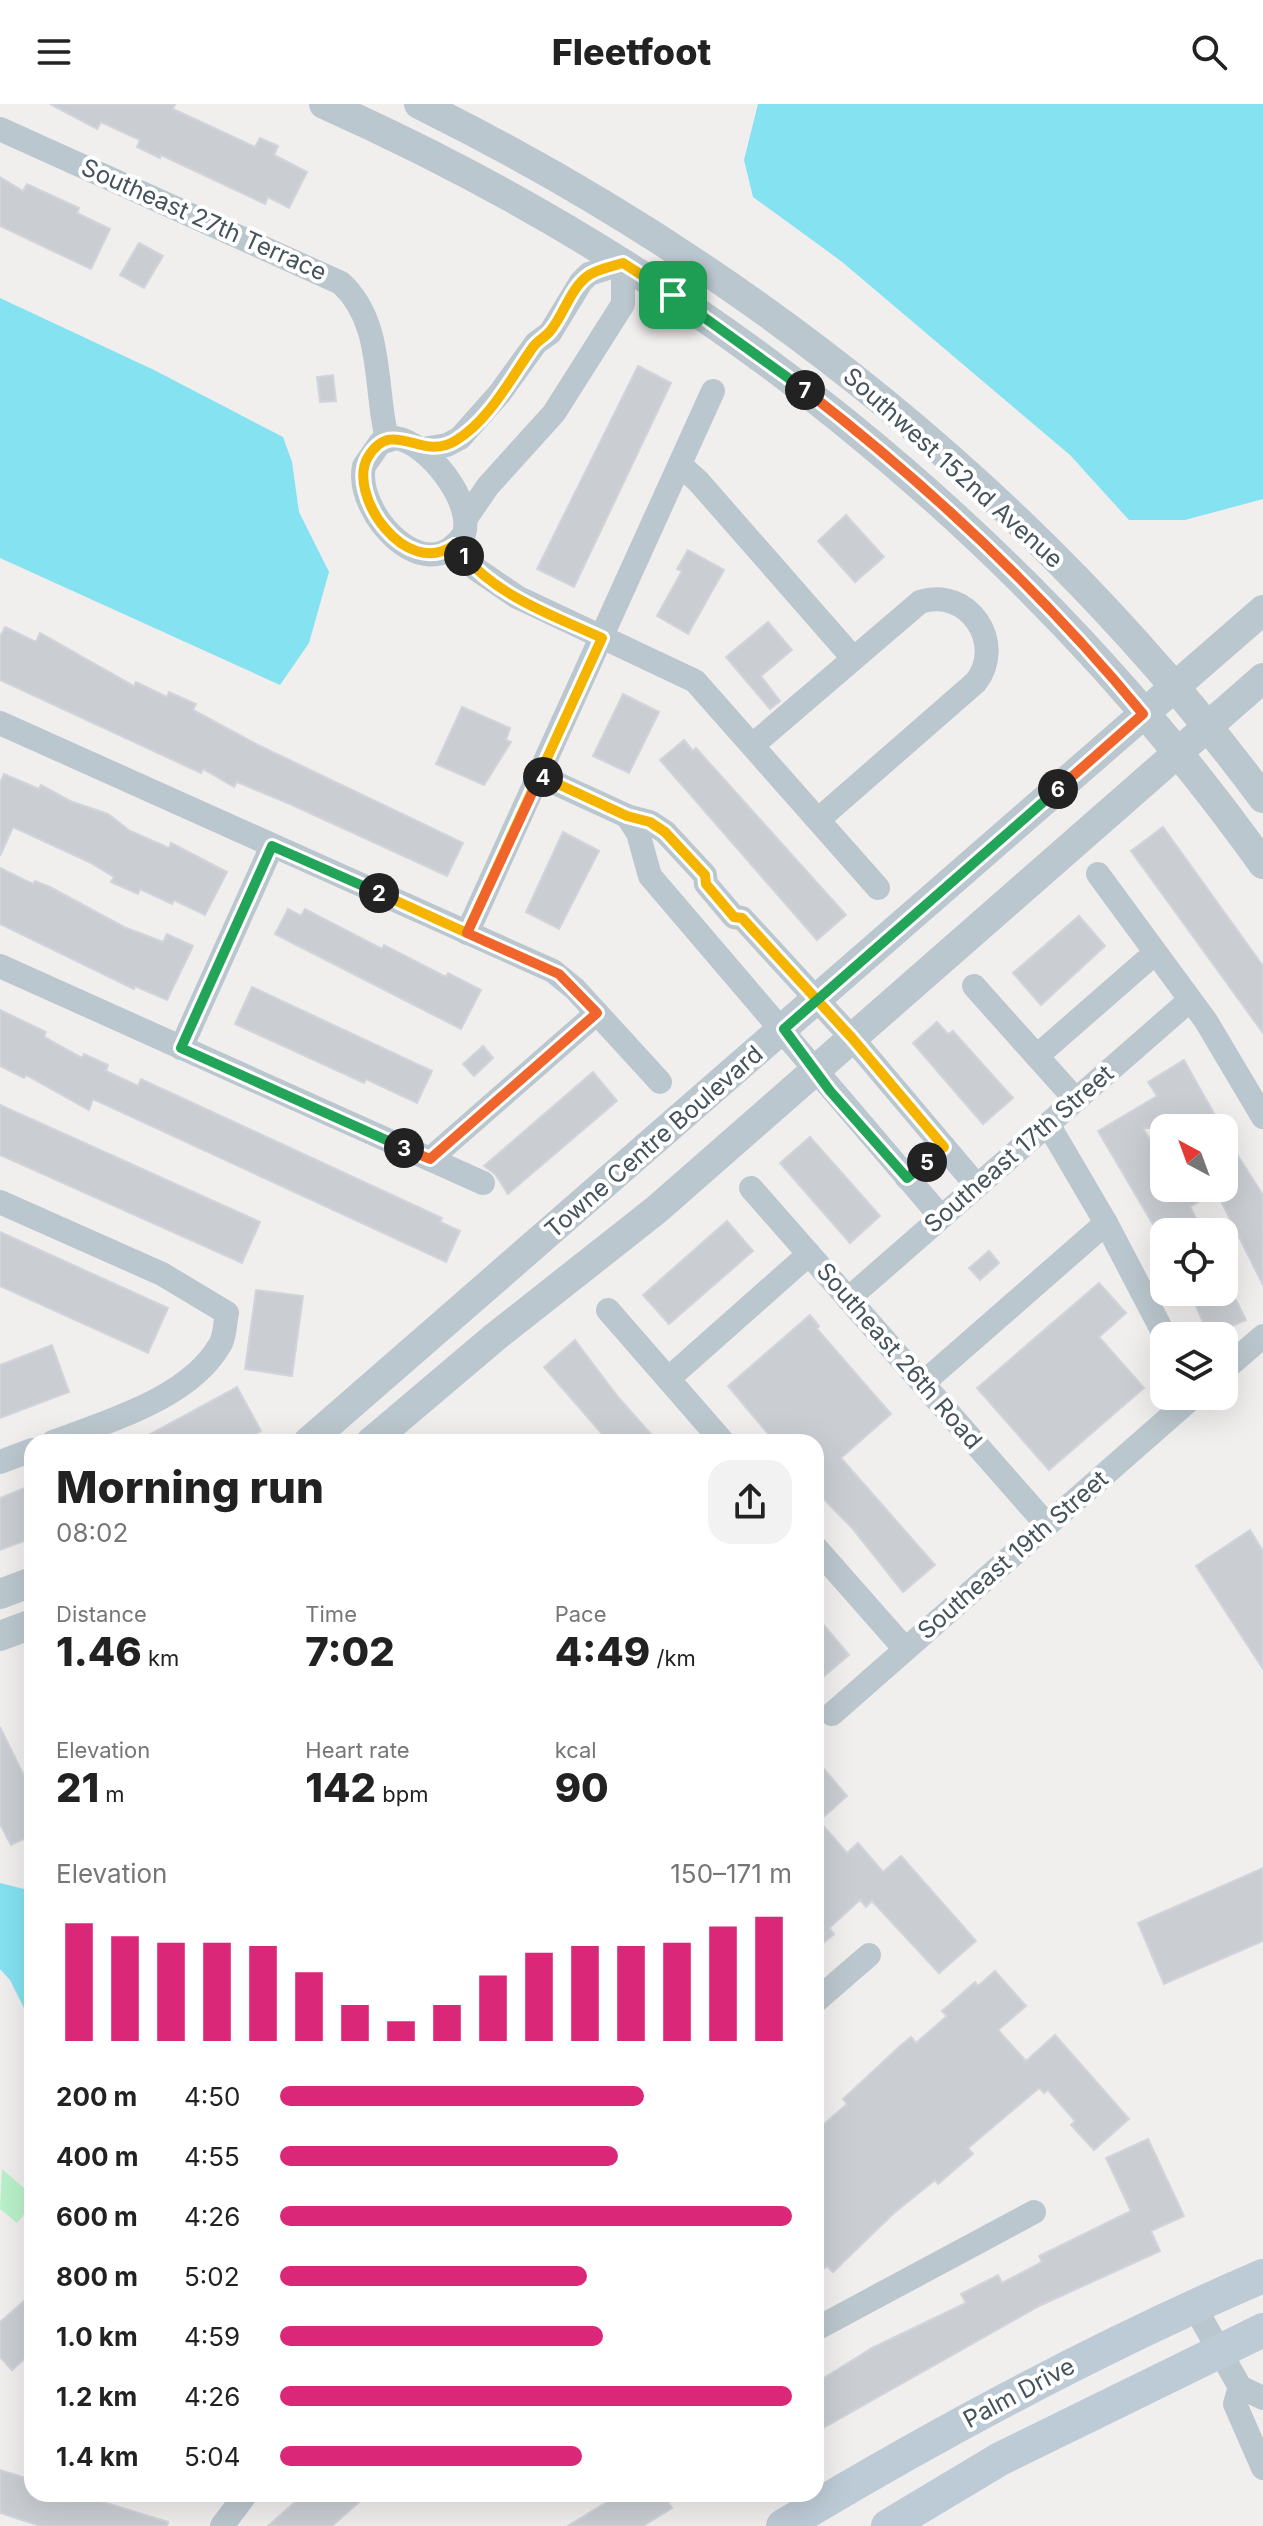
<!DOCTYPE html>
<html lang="en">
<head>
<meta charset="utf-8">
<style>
  :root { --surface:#fff; --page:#f2f2f2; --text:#222; --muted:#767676; --accent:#db2777 }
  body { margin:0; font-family:Inter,sans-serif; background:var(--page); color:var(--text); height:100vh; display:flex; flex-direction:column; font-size:30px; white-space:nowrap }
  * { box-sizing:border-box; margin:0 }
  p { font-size:26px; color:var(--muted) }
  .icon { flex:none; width:44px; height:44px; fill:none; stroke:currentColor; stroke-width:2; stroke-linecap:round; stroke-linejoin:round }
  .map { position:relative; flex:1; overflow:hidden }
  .side { position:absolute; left:24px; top:1330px; width:800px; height:1068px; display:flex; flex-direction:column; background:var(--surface); border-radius:24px; box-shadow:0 8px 32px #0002 }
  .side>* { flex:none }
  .needle { width:52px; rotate:319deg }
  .fabs { position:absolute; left:1150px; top:1010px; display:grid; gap:16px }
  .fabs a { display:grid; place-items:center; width:88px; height:88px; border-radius:16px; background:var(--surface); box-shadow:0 8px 32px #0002; font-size:40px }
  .pin { position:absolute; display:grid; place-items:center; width:68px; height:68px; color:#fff; margin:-34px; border-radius:16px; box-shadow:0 4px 12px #0006 }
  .km { position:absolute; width:40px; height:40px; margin:-20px; border-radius:50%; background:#222; color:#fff; font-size:22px; line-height:40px; text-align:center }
  .round { display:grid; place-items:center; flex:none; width:84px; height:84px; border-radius:24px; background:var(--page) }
  .summary { display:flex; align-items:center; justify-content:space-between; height:136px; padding:0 32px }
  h1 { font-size:44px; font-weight:800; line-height:60px }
  .stats { display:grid; grid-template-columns:repeat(3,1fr); gap:12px; height:136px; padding:8px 32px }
  .stats div { display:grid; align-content:center }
  .stats b { font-size:40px; font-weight:800 }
  .stats small { font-size:22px; font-weight:400 }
  .stats p { font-size:22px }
  .chart { height:224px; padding:16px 32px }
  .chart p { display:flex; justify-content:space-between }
  .chart svg { width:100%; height:144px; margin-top:8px; stroke:var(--accent); stroke-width:6 }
  ul { padding:0 32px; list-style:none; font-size:26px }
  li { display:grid; grid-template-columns:128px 96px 1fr; align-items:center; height:60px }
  li i { height:20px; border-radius:10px; background:var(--accent) }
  header { display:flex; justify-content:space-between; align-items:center; height:104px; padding:0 32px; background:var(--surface); font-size:36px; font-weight:800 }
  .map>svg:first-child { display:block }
  .green { fill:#b9f1ca }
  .water { fill:#84e2f1 }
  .building { fill:#caced3; stroke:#d1d4da; stroke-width:2 }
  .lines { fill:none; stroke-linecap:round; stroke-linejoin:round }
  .minor { stroke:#bbc7ce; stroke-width:24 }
  .tertiary { stroke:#bbc7ce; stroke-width:30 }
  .secondary { stroke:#bdcbd6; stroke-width:34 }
  .split-1-casing { stroke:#fff; stroke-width:16 }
  .split-2-casing { stroke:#fff; stroke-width:16 }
  .split-3-casing { stroke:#fff; stroke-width:16 }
  .split-4-casing { stroke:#fff; stroke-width:16 }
  .split-5-casing { stroke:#fff; stroke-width:16 }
  .split-6-casing { stroke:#fff; stroke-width:16 }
  .split-7-casing { stroke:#fff; stroke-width:16 }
  .split-8-casing { stroke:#fff; stroke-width:16 }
  .split-1 { stroke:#f5b400; stroke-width:10 }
  .split-2 { stroke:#f5b400; stroke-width:10 }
  .split-3 { stroke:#22a559; stroke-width:10 }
  .split-4 { stroke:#f0652b; stroke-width:10 }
  .split-5 { stroke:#f5b400; stroke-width:10 }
  .split-6 { stroke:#22a559; stroke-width:10 }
  .split-7 { stroke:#f0652b; stroke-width:10 }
  .split-8 { stroke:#22a559; stroke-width:10 }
  .labels { text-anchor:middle; stroke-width:8; stroke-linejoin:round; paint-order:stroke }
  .street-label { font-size:24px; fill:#45535c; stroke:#fff }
</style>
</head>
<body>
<header><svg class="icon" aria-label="menu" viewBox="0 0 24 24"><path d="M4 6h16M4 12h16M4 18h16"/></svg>Fleetfoot<svg class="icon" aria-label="search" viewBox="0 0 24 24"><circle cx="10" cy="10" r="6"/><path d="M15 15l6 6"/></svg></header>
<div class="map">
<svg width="1263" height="2422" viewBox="0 0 1263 2422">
  <rect width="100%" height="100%" fill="#f1eeee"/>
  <!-- green -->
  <path class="green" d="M2 2065 32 2091V2100L17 2119 0 2105Z"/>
  <!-- water -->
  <g class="water">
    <path d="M758 0H1263V395L1185 416H1129L1070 351 841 157 753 93 744 56Z"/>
    <path d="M0 194 154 266 283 333 292 358 299 408 329 468 309 539 280 581 0 454Z"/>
    <path d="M0 1779 32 1787V1920L10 1876 0 1865Z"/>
  </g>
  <!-- building -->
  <g class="building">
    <path d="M50 0H175L173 5 255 43 260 34 278 42 274 51 307 68 289 104 268 93 265 100 161 51 160 54 137 43 140 36 101 18 97 25Z"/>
    <path d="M0 73 23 87 27 80 79 104 77 109 110 125 91 165 0 122Z"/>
    <path d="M139 139 163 152 144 184 120 171Z"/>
    <path d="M638 262 671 279 574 483 537 465Z"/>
    <path d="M333 271 336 297 320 298 317 273Z"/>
    <path d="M846 411 884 453 855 478 818 437Z"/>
    <path d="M688 446 724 466 688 530 657 512 682 467 677 465Z"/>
    <path d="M768 518 792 546 761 572 780 597 770 605 726 553Z"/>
    <path d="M5 523 36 538 40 529 134 582 136 578 167 593 169 588 196 600 193 606 258 641 463 739 447 772 290 700 237 678 234 683 203 665 201 669 0 576V533Z"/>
    <path d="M623 590 659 608 629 669 593 652Z"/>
    <path d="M462 603 510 624 506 636 511 638 484 681 436 660Z"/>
    <path d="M684 636 693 647 696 644 846 811 817 836 660 656Z"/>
    <path d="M4 670 39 685 41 681 70 697 108 710 130 727 169 744 171 739 227 768 205 811 174 796 172 800 140 785 138 790 111 778 114 773 89 758 13 723 0 752V679Z"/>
    <path d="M1163 723 1263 862V929L1131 747Z"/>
    <path d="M563 728 599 747 559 825 526 808Z"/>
    <path d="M0 764 33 780 35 777 50 783 124 823 163 838 167 830 193 842 167 896 135 882 134 885 0 820Z"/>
    <path d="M288 805 301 812 305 805 382 845 384 841 446 873 448 869 481 886 461 925 275 830Z"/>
    <path d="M1079 812 1105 842 1041 901 1013 869Z"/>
    <path d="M252 883 432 967 417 999 366 975 364 979 235 920Z"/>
    <path d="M0 906 46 928 44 933 82 954 84 950 108 961 106 967 138 982 141 975 442 1114 440 1118 460 1127 446 1158 93 995 89 1006 26 971 24 974 0 962Z"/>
    <path d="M937 918 948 930 953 927 1013 994 983 1020 913 939Z"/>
    <path d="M483 942 493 954 474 972 463 960Z"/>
    <path d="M1184 956 1222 1024H1143L1164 1059V1084H1224V1030L1263 1091V1181L1216 1087 1190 1103 1203 1128H1164V1139L1098 1027 1157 992 1148 978Z"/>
    <path d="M593 968 617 997 508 1090 495 1070 484 1062Z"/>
    <path d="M0 1001 260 1118 242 1159 0 1051Z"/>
    <path d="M810 1033 880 1112 850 1139 780 1059Z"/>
    <path d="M727 1117 753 1147 669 1220 643 1191Z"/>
    <path d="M0 1128 168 1204 148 1249 0 1182Z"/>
    <path d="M989 1147 999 1159 980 1176 969 1164Z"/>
    <path d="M1099 1179 1126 1209 1099 1233 1144 1284 1049 1366 977 1284Z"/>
    <path d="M256 1186 303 1192 292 1272 245 1265Z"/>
    <path d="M1190 1188H1232L1246 1216 1209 1232Z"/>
    <path d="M810 1211 819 1222 817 1225 891 1310 841 1354 935 1461 903 1488 852 1424 816 1387V1338H775L728 1282Z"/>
    <path d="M575 1236 618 1293 658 1338H609L544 1263Z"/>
    <path d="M52 1241 69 1288 0 1314V1261Z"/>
    <path d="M237 1283 261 1327 240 1338H136Z"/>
    <path d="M32 1381V1434L0 1446V1394Z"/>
    <path d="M1250 1426 1263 1447V1565L1196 1462Z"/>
    <path d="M816 1512 849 1551 816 1579Z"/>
    <path d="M0 1623 32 1688V1731L11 1741 0 1720Z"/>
    <path d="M816 1656 847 1692 819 1717 847 1749 858 1739 883 1768 901 1752 976 1837 939 1869 872 1797 866 1803 860 1796 829 1824 834 1830 816 1845Z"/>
    <path d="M1263 1764V1837L1164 1880 1138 1819Z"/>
    <path d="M995 1867 1026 1902 998 1926 1026 1957 1055 1931 1129 2015 1094 2046 1071 2021 1075 2017 1048 1986 1044 1989 1039 1984 968 2044 973 2050 938 2080 935 2076 894 2109 833 2168 827 2162 816 2171V2027L847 2000 843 1995 899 1943 911 1933 916 1939 947 1912 942 1907 975 1878 978 1882Z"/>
    <path d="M1148 2035 1184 2112 1151 2127 1160 2147 1039 2202 816 2328V2279L872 2244 966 2199 961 2190 998 2171 1002 2179 1042 2158 1039 2152 1131 2107 1106 2054Z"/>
    <path d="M32 2190V2248L12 2266 0 2253V2218Z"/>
    <path d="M0 2366 32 2376V2390H77L168 2418 167 2422H41L0 2409Z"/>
    <path d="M304 2390H368L332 2422H268Z"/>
    <path d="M620 2390H663L672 2404 643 2422H568Z"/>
  </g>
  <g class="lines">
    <!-- minor -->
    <g class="minor">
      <path d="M0 25 341 179C384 219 374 282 387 335"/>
      <path d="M396 334C428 339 474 398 464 430 427 488 354 409 364 362L380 339Z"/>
      <path d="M423 345 447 341 460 334 500 289 536 239 550 229 581 178 589 170 623 159"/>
      <path d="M680 361 698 377 853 554"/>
      <path d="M466 414 488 382 554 309 623 200V159"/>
      <path d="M454 441 476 465 517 493 695 577 878 784"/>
      <path d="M0 619 553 867 575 885 660 978"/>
      <path d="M754 640 920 498C968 482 1006 539 976 578L819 715"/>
      <path d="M540 672 627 712 650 718 665 728 705 771 706 780 734 813 742 814 852 934 977 1082"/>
      <path d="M627 712 638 729 650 772 941 1113"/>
      <path d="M1098 770 1206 917 1263 1013"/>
      <path d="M467 829 713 287"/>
      <path d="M0 862 483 1079"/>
      <path d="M974 882 1076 996"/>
      <path d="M181 944 272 742"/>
      <path d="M1037 952 1155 849"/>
      <path d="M1048 1020 1106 1119 1165 1232"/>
      <path d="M430 1055 597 909"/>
      <path d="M907 1074 944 1043"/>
      <path d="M751 1084 1047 1421"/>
      <path d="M0 1098 162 1170 227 1209C225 1218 225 1231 221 1239 191 1294 108 1317 53 1338"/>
      <path d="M848 1195 1190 896"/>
      <path d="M608 1206 723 1338"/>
      <path d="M1224 1266 1263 1232"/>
      <path d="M668 1275 809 1150"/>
      <path d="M923 1279 1106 1119"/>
      <path d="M0 1358 32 1346"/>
      <path d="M816 1444 905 1545"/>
      <path d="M832 1610 1194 1292"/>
      <path d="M816 1897 869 1851"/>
      <path d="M1194 2202 1240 2283 1263 2294"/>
      <path d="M816 2225 1034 2108"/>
      <path d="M1240 2283 1235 2300 1263 2364"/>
      <path d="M222 2422 246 2390"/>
    </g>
    <!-- tertiary -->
    <g class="tertiary">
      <path d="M324 0C697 166 1025 428 1263 760"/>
      <path d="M419 0C749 163 1043 398 1263 694"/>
      <path d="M308 1338 1263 506"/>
      <path d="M371 1338 495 1233 656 1106 1263 574"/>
      <path d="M0 1490 32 1478"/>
      <path d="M0 1532 32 1520"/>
    </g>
    <!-- secondary -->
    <g class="secondary">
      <path d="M783 2422C938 2329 1097 2243 1263 2172"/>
      <path d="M888 2422 1000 2355 1263 2226"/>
    </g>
  </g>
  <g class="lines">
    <defs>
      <path id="split-1" d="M464 452 454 441C406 476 346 390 368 353 393 312 420 358 455 337 489 317 511 274 533 243 538 236 546 233 551 226 564 210 571 183 589 171 598 165 613 162 623 159L673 191"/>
      <path id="split-2" d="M379 789 467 829 602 534C554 512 499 493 464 452"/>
      <path id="split-3" d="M379 789 272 742 181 944 404 1044"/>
      <path id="split-4" d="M404 1044 430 1055 597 909 559 870 467 829 540 672 543 673"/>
      <path id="split-5" d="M543 673 627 712 650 718 665 728 705 771 706 780 734 813 742 814 852 934 944 1043 927 1058"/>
      <path id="split-6" d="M927 1058 907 1074 830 987 784 925 1058 685"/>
      <path id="split-7" d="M805 286C929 382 1044 490 1143 610L1058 685"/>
      <path id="split-8" d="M673 191 805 286"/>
    </defs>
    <!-- split-1 casing -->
    <use href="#split-1" class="split-1-casing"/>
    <!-- split-2 casing -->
    <use href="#split-2" class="split-2-casing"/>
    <!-- split-3 casing -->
    <use href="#split-3" class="split-3-casing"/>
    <!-- split-4 casing -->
    <use href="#split-4" class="split-4-casing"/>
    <!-- split-5 casing -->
    <use href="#split-5" class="split-5-casing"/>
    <!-- split-6 casing -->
    <use href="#split-6" class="split-6-casing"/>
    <!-- split-7 casing -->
    <use href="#split-7" class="split-7-casing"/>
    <!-- split-8 casing -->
    <use href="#split-8" class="split-8-casing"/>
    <!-- split-1 -->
    <use href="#split-1" class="split-1"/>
    <!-- split-2 -->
    <use href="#split-2" class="split-2"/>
    <!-- split-3 -->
    <use href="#split-3" class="split-3"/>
    <!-- split-4 -->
    <use href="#split-4" class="split-4"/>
    <!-- split-5 -->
    <use href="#split-5" class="split-5"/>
    <!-- split-6 -->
    <use href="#split-6" class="split-6"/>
    <!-- split-7 -->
    <use href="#split-7" class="split-7"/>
    <!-- split-8 -->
    <use href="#split-8" class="split-8"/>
  </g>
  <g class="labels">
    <!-- street labels -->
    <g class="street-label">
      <text transform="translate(204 116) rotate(24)" y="8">Southeast 27th Terrace</text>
      <text transform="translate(953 364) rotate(42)" y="8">Southwest 152nd Avenue</text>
      <text transform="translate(654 1038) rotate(-41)" y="8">Towne Centre Boulevard</text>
      <text transform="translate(1019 1045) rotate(-41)" y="8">Southeast 17th Street</text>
      <text transform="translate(899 1252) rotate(49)" y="8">Southeast 26th Road</text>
      <text transform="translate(1013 1451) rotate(-41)" y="8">Southeast 19th Street</text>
      <text transform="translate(1019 2289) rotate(-28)" y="8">Palm Drive</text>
    </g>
  </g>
</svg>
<div class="fabs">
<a><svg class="needle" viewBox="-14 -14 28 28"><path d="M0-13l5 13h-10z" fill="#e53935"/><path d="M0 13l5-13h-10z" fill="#767676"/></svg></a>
<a><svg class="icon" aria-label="locate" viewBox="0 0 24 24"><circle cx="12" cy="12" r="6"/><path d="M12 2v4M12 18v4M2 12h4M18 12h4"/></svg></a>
<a><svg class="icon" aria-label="layers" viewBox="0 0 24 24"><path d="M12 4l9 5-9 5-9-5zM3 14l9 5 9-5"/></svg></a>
</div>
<div class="pin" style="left:673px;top:191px;background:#1e9e55"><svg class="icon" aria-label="arrive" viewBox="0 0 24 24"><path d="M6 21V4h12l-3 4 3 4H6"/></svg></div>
<b class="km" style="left:464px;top:452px">1</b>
<b class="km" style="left:379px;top:789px">2</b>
<b class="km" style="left:404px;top:1044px">3</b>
<b class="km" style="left:543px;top:673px">4</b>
<b class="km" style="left:927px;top:1058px">5</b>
<b class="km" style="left:1058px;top:685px">6</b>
<b class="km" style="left:805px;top:286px">7</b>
<section class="side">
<div class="summary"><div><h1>Morning run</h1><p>08:02</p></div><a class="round"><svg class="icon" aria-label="share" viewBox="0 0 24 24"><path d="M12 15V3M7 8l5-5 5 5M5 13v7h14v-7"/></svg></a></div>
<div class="stats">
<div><p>Distance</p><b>1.46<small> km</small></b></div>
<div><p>Time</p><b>7:02</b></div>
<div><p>Pace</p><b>4:49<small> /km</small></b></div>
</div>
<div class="stats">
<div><p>Elevation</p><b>21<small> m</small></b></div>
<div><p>Heart rate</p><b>142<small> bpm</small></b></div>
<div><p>kcal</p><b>90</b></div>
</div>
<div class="chart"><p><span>Elevation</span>150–171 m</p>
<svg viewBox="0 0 160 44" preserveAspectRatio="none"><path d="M5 44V8M15 44V12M25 44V14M35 44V14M45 44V15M55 44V23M65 44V33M75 44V38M85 44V33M95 44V24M105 44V17M115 44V15M125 44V15M135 44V14M145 44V9M155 44V6"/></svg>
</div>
<ul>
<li><b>200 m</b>4:50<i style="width:71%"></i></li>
<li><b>400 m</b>4:55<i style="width:66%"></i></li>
<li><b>600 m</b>4:26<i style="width:100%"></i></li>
<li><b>800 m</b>5:02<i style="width:60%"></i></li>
<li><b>1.0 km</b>4:59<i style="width:63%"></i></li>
<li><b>1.2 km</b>4:26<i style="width:100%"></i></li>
<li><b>1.4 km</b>5:04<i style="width:59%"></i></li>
</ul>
</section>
</div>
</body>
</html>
